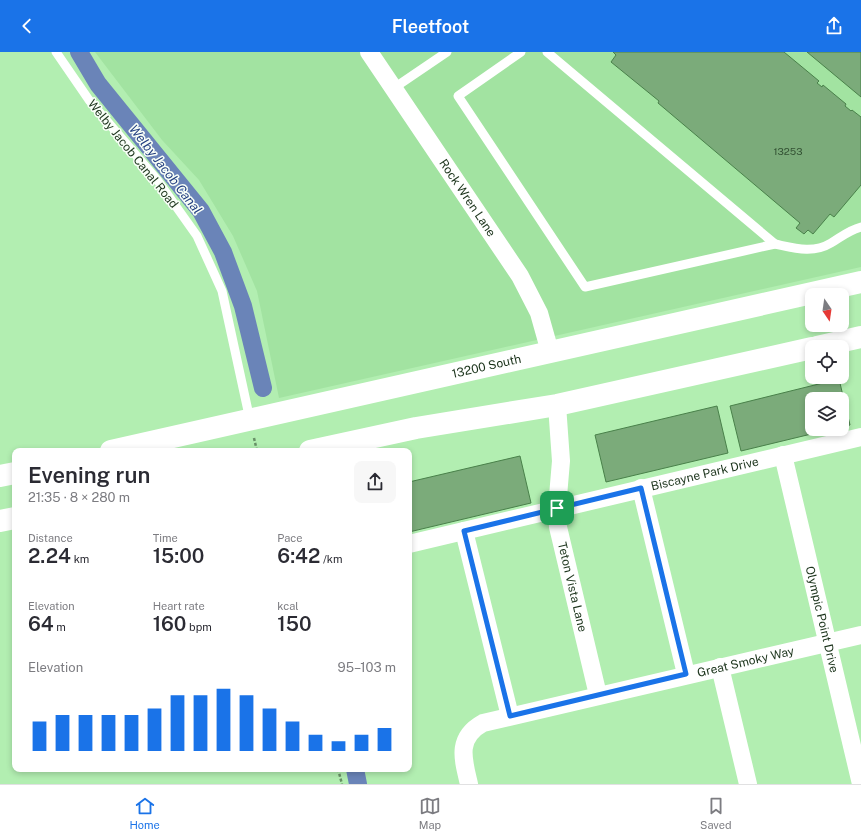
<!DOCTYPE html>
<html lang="en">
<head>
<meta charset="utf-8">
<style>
  :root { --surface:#fff; --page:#f7f7f7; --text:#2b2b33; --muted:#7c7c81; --line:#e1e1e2; --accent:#1a73e8 }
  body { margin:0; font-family:"Public Sans",sans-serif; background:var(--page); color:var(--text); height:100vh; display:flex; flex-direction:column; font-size:15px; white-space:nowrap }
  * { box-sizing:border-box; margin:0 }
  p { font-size:13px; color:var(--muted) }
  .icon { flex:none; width:22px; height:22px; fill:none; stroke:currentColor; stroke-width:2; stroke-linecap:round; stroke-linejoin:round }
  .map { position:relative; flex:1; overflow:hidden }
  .side { position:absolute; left:12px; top:396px; width:400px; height:324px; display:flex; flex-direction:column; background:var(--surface); border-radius:8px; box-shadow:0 2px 6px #0003 }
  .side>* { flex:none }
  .needle { width:26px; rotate:167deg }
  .tools { position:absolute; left:805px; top:236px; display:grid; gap:8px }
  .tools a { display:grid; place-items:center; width:44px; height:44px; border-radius:8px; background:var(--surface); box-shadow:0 2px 6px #0003; font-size:20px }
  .pin { position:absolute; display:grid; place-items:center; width:34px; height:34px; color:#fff; margin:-17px; border-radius:8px; box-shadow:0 2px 6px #0006 }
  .round { display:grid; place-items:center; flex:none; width:42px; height:42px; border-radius:8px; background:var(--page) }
  .headline { display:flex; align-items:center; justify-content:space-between; height:68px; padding:0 16px }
  h1 { font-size:22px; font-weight:600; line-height:30px }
  .figures { display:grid; grid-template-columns:repeat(3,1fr); gap:6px; height:68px; padding:4px 16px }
  .figures div { display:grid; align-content:center }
  .figures b { font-size:20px; font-weight:600 }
  .figures small { font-size:11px; font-weight:400 }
  .figures p { font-size:11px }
  .chart { height:112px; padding:8px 16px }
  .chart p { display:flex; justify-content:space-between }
  .chart svg { width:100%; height:72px; margin-top:4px; stroke:var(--accent); stroke-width:6 }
  header { display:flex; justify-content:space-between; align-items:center; height:52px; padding:0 16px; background:var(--accent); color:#fff; font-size:18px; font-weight:600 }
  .tab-bar { display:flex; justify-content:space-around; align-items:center; height:56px; border-top:1px solid var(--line); background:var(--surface); font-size:11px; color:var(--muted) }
  .tab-bar a { display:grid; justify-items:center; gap:2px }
  .tab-bar .active { color:var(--accent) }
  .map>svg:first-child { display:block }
  .built { fill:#a2e3a1 }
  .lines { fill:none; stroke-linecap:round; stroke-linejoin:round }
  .canal { stroke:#6a84b8; stroke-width:18 }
  .building { fill:#7bab7a; stroke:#49814a }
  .path { stroke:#679066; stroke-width:2.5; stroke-dasharray:3 2; stroke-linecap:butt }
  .service { stroke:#fff; stroke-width:9 }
  .minor { stroke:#fff; stroke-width:18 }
  .tertiary { stroke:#fff; stroke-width:22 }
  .route-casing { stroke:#fff; stroke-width:8 }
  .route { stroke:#1a73e8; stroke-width:5 }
  .labels { text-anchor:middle; stroke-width:3; stroke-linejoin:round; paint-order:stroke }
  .number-label { font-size:10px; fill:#345234 }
  .street-label { font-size:12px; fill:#1c341c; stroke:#f9fff8 }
  .water-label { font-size:13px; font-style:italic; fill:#233f81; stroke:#f9fff8 }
</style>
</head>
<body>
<header><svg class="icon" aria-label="back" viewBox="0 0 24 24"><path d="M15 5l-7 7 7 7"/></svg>Fleetfoot<svg class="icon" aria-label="share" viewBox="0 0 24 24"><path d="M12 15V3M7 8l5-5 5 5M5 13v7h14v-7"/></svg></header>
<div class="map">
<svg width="861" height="732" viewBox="0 0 861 732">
  <rect width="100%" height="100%" fill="#b2eeb1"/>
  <!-- built -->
  <path class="built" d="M95 0H861V215L279 346 257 239 233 184 199 128 162 88Z"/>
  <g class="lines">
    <!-- canal -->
    <g class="canal">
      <path d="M79 0 98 32 201 159 223 200 243 254 263 336"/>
      <path d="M355 717 358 732"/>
    </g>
  </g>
  <!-- building -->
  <g class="building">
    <path d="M613 0H784L819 29 817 31 822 35 823 33 846 52 845 54 851 59 852 58 861 65V133L834 165 830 162 813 182 808 178 804 182 796 176 800 171 658 51 659 49 611 10 616 3Z"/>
    <path d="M807 0H861V45Z"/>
    <path d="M839 327 850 373 842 375V347H812V377H832L741 399 730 354Z"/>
    <path d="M717 354 728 401 606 430 595 383Z"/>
    <path d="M520 404 531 451 409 480V430Z"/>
  </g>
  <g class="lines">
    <!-- path -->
    <g class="path">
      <path d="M254 386 257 399"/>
      <path d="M338 717 342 732"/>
    </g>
    <!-- service -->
    <g class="service">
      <path d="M56 0 89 48 158 129 197 184 222 239 250 368"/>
      <path d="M521 0 458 44 585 235 775 192C794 196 813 202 831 191 841 185 849 178 861 175"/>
      <path d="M547 0 775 192"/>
      <path d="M394 36 447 0"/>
    </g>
    <!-- minor -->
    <g class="minor">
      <path id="s1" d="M369 0 520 224 539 261 550 300"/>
      <path id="s2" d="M557 353 561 409 557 456 558 475 598 643"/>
      <path id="s3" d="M783 403 861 732"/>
      <path d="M641 436 686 622"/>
      <path d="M464 479 510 664"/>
      <path id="s4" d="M409 492 861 385"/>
      <path d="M720 615 748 732"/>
      <path id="s5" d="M469 732C463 707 456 686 483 671L861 583"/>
    </g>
    <!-- tertiary -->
    <g class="tertiary">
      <path d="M817 295 861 285"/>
      <path id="s6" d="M111 399 861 230"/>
      <path d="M310 399 416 376 557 353 812 296"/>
      <path d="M0 424 15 421"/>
      <path d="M0 469 15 466"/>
    </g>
  </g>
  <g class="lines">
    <defs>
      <path id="route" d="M641 436 686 622 510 664 464 479Z"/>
    </defs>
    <!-- route casing -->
    <use href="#route" class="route-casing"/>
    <!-- route -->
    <use href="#route" class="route"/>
  </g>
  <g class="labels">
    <!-- number labels -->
    <g class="number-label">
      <text x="788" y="103">13253</text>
    </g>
    <!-- street labels -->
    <g class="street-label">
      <text transform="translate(133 102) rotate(51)" y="4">Welby Jacob Canal Road</text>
      <text dy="4" stroke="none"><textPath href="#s1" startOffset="176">Rock Wren Lane</textPath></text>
      <text dy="4" stroke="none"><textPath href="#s6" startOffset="385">13200 South</textPath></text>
      <text dy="4" stroke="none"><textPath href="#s4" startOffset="304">Biscayne Park Drive</textPath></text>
      <text dy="4" stroke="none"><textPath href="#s2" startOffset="184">Teton Vista Lane</textPath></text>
      <text dy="4" stroke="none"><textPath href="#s3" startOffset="169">Olympic Point Drive</textPath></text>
      <text dy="4" stroke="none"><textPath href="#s5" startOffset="339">Great Smoky Way</textPath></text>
    </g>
    <!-- water labels -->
    <g class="water-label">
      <text transform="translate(166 117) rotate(52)" y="5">Welby Jacob Canal</text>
    </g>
  </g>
</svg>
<div class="tools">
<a><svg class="needle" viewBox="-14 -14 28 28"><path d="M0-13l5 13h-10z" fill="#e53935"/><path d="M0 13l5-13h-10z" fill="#7c7c81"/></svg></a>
<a><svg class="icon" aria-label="locate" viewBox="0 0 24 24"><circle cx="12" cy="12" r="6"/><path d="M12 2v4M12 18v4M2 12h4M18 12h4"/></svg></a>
<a><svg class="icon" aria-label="layers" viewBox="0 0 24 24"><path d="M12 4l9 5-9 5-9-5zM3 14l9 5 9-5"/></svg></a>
</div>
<div class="pin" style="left:557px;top:456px;background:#1e9e55"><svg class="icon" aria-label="arrive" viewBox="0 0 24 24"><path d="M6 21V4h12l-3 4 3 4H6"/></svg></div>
<section class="side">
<div class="headline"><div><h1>Evening run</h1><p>21:35 · 8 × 280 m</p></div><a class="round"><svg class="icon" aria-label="share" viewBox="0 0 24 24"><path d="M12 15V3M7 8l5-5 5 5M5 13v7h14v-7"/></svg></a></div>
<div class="figures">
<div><p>Distance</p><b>2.24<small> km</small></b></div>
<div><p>Time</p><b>15:00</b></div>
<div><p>Pace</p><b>6:42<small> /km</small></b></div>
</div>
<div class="figures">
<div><p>Elevation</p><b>64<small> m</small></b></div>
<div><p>Heart rate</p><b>160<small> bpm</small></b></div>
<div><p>kcal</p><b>150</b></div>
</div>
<div class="chart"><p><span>Elevation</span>95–103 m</p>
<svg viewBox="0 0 160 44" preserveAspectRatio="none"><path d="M5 44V26M15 44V22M25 44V22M35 44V22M45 44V22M55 44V18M65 44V10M75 44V10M85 44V6M95 44V10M105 44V18M115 44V26M125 44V34M135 44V38M145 44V34M155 44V30"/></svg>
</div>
</section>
</div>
<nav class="tab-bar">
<a class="active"><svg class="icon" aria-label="home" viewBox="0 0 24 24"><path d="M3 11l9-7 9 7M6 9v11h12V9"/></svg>Home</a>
<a><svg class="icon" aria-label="map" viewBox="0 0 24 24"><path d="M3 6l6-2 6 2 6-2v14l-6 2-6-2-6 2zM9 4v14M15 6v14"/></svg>Map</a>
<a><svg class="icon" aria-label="saved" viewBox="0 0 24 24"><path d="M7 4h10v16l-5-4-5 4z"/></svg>Saved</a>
</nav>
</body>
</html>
